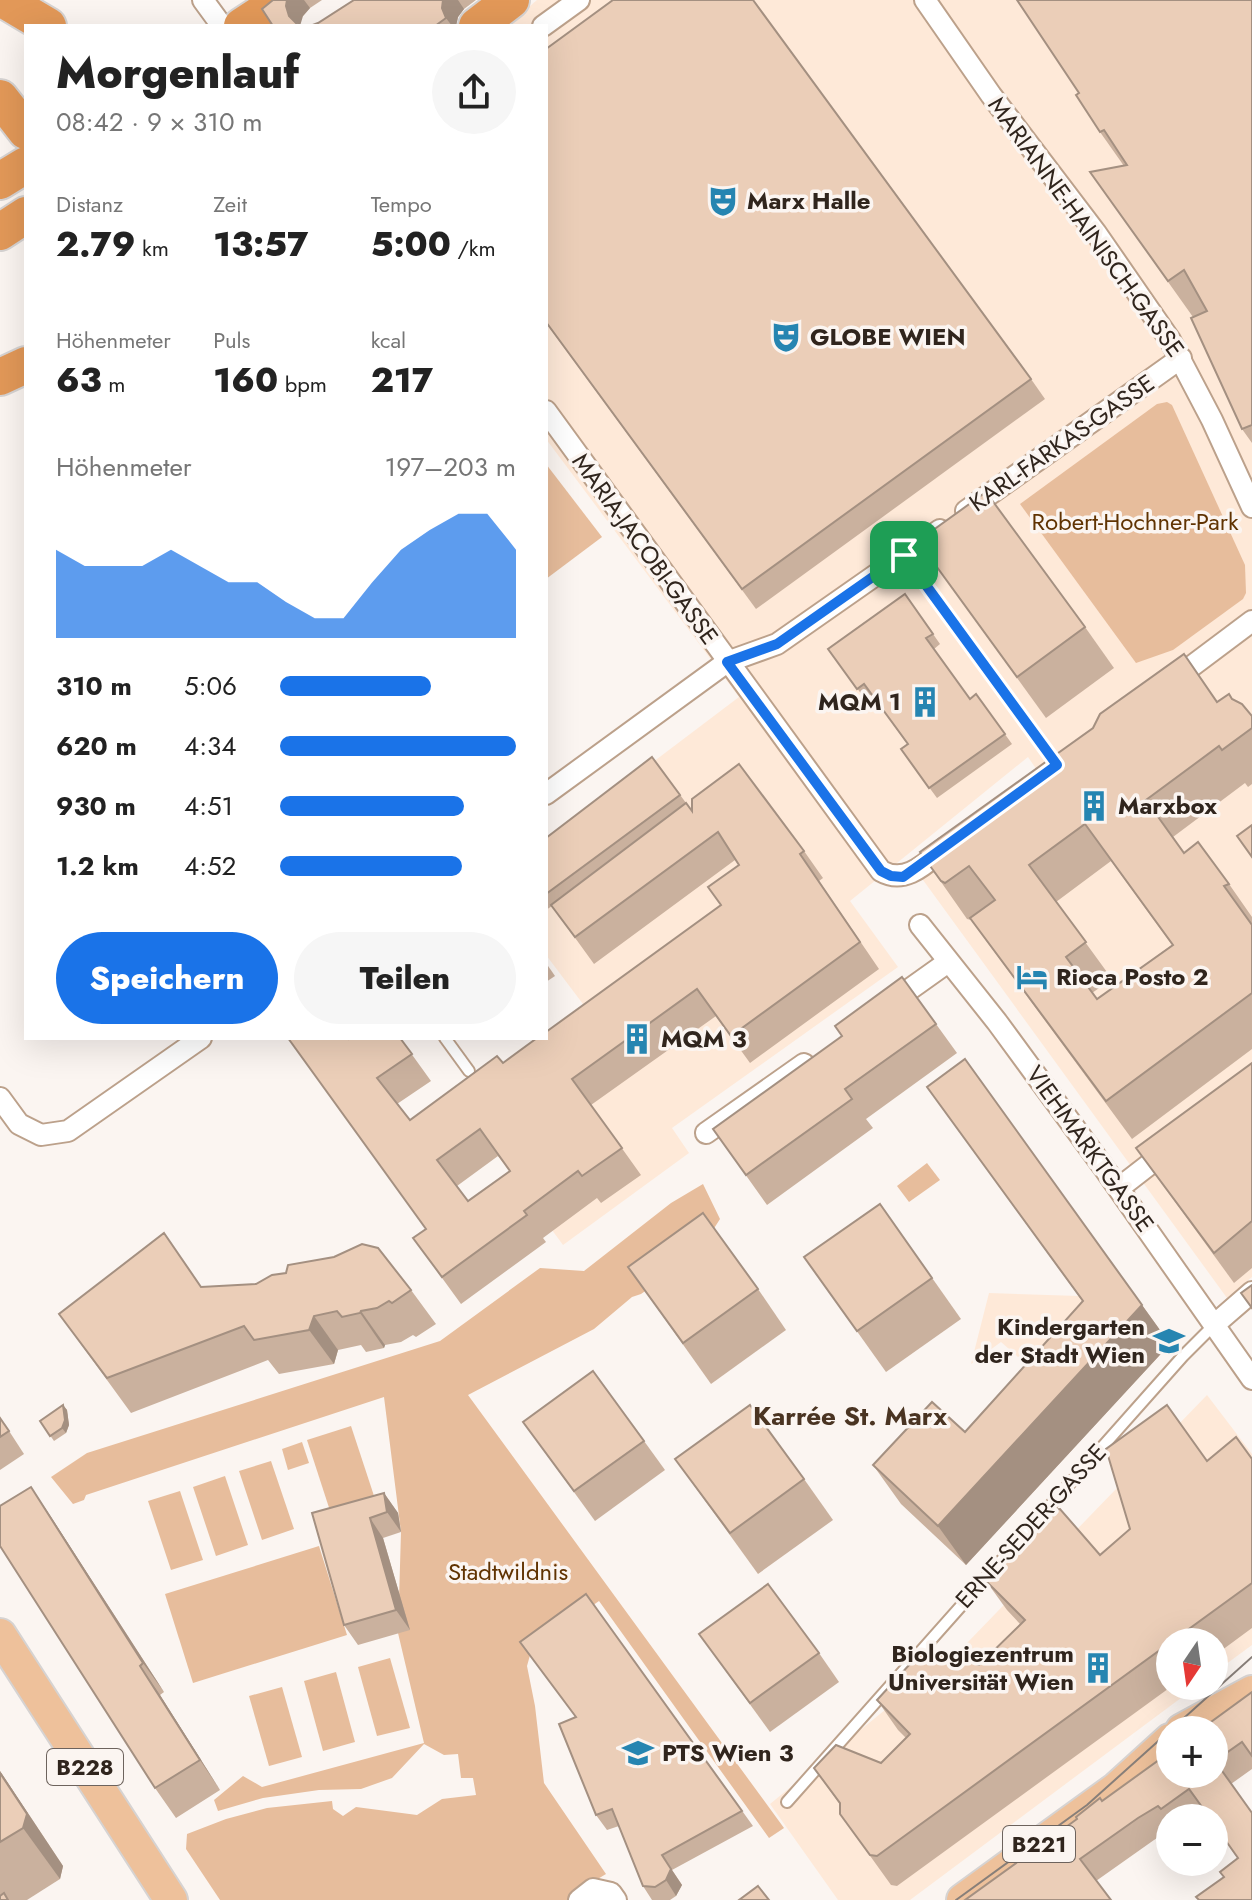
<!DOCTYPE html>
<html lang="de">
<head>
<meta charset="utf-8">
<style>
  :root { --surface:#fff; --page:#f6f6f6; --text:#222; --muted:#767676; --accent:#1a73e8 }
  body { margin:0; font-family:Jost,sans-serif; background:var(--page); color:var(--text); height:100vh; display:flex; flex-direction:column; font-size:30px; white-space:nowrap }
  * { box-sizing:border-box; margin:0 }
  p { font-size:26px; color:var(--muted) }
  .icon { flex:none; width:44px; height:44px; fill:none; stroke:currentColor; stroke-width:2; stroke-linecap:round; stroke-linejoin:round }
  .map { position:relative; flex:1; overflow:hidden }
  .details { position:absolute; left:24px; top:24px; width:524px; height:1016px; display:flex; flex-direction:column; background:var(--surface); border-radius:0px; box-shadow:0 8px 32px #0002 }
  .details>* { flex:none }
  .needle { width:52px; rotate:193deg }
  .buttons { position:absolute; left:1156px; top:1628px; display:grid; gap:16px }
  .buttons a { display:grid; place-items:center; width:72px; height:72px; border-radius:50%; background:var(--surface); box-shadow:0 8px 32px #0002; font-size:40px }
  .pin { position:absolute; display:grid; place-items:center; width:68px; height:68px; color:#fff; margin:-34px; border-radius:16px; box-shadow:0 4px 12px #0006 }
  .round { display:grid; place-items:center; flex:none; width:84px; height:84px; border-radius:42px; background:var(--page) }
  .overview { display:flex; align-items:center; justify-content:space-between; height:136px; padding:0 32px }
  h1 { font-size:44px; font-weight:800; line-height:60px }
  .stats { display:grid; grid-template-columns:repeat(3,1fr); gap:12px; height:136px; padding:8px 32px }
  .stats div { display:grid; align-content:center }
  .stats b { font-size:34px; font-weight:800 }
  .stats small { font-size:22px; font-weight:400 }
  .stats p { font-size:22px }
  .chart { height:224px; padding:16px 32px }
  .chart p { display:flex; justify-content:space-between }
  .chart svg { width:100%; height:144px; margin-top:8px; fill:var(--accent); opacity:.7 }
  .button { display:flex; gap:16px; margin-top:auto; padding:16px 32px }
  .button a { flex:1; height:92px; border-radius:48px; background:var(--accent); color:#fff; font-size:32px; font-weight:800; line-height:92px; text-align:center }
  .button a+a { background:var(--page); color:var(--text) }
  ul { padding:0 32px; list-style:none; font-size:26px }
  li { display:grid; grid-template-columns:128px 96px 1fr; align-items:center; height:60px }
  li i { height:20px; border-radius:10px; background:var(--accent) }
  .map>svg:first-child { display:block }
  .built { fill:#fee9d8 }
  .green { fill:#e7bd9c }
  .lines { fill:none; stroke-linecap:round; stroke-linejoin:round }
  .service-casing { stroke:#bca18b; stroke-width:14 }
  .minor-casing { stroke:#bca18b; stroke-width:24 }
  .primary-casing { stroke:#d6d3d2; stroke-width:36 }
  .motorway-casing { stroke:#d6d3d2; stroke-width:40 }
  .service { stroke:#fff; stroke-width:10 }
  .minor { stroke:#fff; stroke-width:20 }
  .primary { stroke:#eec19b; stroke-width:32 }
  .motorway { stroke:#e29858; stroke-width:36 }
  .tram { stroke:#887f79; stroke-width:2 }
  .wall { fill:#cab19e; fill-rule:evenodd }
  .shaded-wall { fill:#a49081 }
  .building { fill:#ebceb8; stroke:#a49081; stroke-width:2; fill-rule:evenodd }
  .route-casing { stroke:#fff; stroke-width:16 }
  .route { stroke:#1a73e8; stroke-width:10 }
  .labels { text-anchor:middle; stroke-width:7; stroke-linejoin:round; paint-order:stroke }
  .shield { fill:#fbf5f1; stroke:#6d635d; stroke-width:2 }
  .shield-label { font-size:22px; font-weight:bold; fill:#30251d }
  .poi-label { font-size:24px; font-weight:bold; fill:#30251d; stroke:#fbf5f1; text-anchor:start }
  .street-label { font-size:24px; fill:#30251d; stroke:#fbf5f1 }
  .park-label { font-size:24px; fill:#603302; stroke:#fbf5f1 }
  .neighbourhood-label { font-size:26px; font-weight:bold; fill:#4a3422; stroke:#fbf5f1 }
</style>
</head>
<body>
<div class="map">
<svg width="1252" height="1900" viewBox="0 0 1252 1900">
  <rect width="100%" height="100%" fill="#fbf5f1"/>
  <!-- built -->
  <g class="built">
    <path d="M537 0H1252V1277L1227 1298 915 869 1039 773 1028 757 850 901 898 967 672 1128 689 1153 563 1245 467 1114 595 1020 546 955V843L739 697 546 439V26H507Z"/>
    <path d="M989 1293 1079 1296 1111 1340 1062 1396 1001 1342 971 1364Z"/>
    <path d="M1207 1395 1252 1454V1645L1214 1673V1642H1170V1686H1197L910 1900H838L770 1804 968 1642Z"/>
  </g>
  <!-- green -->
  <g class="green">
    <path d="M1167 402 1172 405 1245 565 1246 593 1243 599 1173 650 1136 663 1020 504 1157 404Z"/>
    <path d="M546 464 602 537 546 579Z"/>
    <path d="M927 1163 940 1180 909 1202 897 1186Z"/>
    <path d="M703 1184 720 1219 697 1255 641 1294 632 1297 594 1329 468 1395 784 1828 769 1838 599 1601 532 1648 527 1666 535 1706 544 1783 606 1874 576 1892 574 1900H220L186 1849 187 1834 226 1819 267 1808 332 1801 333 1809 343 1816 356 1807 417 1815 442 1799 476 1795 473 1778H461L458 1754 444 1755 424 1744 392 1778 361 1789 319 1790 263 1798 218 1811 214 1800 243 1776 262 1787 424 1743 398 1633 401 1532 384 1397 86 1495 84 1500 73 1504 51 1477 87 1453 440 1341 540 1268 584 1271 671 1203Z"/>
    <path d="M351 1426 378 1508 334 1523 307 1440Z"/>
    <path d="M302 1442 309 1463 288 1470 282 1449Z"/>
    <path d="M271 1461 294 1529 262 1540 239 1471Z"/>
    <path d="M225 1476 248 1545 216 1556 193 1487Z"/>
    <path d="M180 1491 203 1560 171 1570 148 1501Z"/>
    <path d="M319 1546 347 1635 193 1683 165 1594Z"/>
    <path d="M390 1658 410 1728 377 1736 358 1667Z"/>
    <path d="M336 1672 355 1742 323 1751 304 1681Z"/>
    <path d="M282 1687 302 1757 269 1766 249 1696Z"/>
  </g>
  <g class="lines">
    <defs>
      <g id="service">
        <path d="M904 555 1057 765"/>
        <path d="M445 1038 469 1071"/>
        <path d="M787 1802 1183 1356 1214 1325"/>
      </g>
      <g id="minor">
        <path d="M203 0 222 26"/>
        <path d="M925 0 991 95 1096 233 1170 340 1212 420 1252 507"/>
        <path d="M543 26 579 0"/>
        <path d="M546 411 881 871C906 885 926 863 946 847"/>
        <path d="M966 511 1181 358"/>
        <path d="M1172 681 1252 621"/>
        <path d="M546 794 727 662 777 644 940 530"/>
        <path d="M920 925 997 1022 1104 1168 1252 1379"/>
        <path d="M889 1004 948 962"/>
        <path d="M0 1098 19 1124 41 1135 68 1131 201 1038"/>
        <path d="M706 1133 804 1064"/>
        <path d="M1119 1188 1168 1150"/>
        <path d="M1214 1325 1252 1292"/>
        <path d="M579 1900 593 1889 611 1893 616 1900"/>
      </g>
      <g id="primary">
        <path d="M0 1635 171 1900"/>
        <path d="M1182 1730 1252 1692"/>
        <path d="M963 1900 1116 1789 1170 1740"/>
      </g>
      <g id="motorway">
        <path d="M4 0 48 26"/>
        <path d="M242 26 282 0"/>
        <path d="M477 26 511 0"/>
        <path d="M0 98 26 131"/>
        <path d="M0 181 26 165"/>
        <path d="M0 232 26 215"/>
        <path d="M0 377 26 365"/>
      </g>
    </defs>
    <!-- service casing -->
    <use href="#service" class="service-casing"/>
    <!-- minor casing -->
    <use href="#minor" class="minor-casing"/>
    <!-- primary casing -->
    <use href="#primary" class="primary-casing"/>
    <!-- motorway casing -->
    <use href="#motorway" class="motorway-casing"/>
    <!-- service -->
    <use href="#service" class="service"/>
    <!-- minor -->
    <use href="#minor" class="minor"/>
    <!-- primary -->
    <use href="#primary" class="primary"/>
    <!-- motorway -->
    <use href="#motorway" class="motorway"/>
    <!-- tram -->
    <path class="tram" d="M956 1900 1087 1805 1252 1657"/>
  </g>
  <!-- wall -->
  <g class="wall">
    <path d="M273 0H322L310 8 303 16 273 26Z"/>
    <path d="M354 0H476L464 9 458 17 456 26H310L318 23Z"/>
    <path d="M1252 0V443L1242 429 1193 317 1090 172 1124 166 1100 132 1079 93Z"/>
    <path d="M546 323 1031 379 1045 399 756 609Z"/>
    <path d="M918 541 1085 627 1114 668 1046 718Z"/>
    <path d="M905 594 940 644 934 649 970 699 976 694 1012 744 937 798 901 749 907 744 872 694 865 699 828 649Z"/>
    <path d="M1217 702 1252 716V784L1248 787 1245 783 1173 837 1184 853 1229 884 1252 917V1049L1132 1139 971 920 967 919 920 852ZM1111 861 1172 945 1097 999 1092 993 1112 979 1056 902Z"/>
    <path d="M652 757 692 811 804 851 823 878 819 881 879 969 750 1063 716 1016 591 1105 641 1175 601 1203 597 1198 543 1238 546 1242 461 1304 413 1238 426 1229 349 1039 400 1038 431 1081 397 1104 410 1120 503 1063 720 906 739 865 735 860 594 964 552 906 546 910V838ZM498 1156 510 1171 468 1201 457 1186Z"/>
    <path d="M546 963 555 976 546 982Z"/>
    <path d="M936 1024 957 1053 866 1119 873 1128 767 1205 713 1129Z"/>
    <path d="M1252 1063V1268L1234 1283 1136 1148Z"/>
    <path d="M927 1087 1142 1305 1170 1344 966 1565 901 1504 873 1465 965 1432 1083 1302Z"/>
    <path d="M880 1204 961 1319 886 1372 804 1257Z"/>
    <path d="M628 1267 758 1289 786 1330 711 1384Z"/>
    <path d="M202 1287 411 1290 436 1324 416 1337 413 1335 401 1342 385 1345 384 1348 366 1352 361 1345 338 1350 334 1364 279 1374 268 1360 131 1413 59 1314Z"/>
    <path d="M63 1405 67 1410 69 1425 66 1433 54 1441 40 1421Z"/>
    <path d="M0 1417 24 1454 0 1470Z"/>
    <path d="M523 1422 644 1441 665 1470 595 1521Z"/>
    <path d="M675 1459 804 1479 833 1520 758 1574Z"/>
    <path d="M1252 1459V1628L1214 1656V1642H1170V1686H1172L897 1886 891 1885 840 1814V1805L814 1768 881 1763 906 1738 898 1730 877 1700 979 1665 1020 1624 1007 1610 986 1581 1100 1555 1207 1461Z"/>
    <path d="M31 1487 51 1517 164 1692 160 1695 220 1790 176 1818 155 1788Z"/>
    <path d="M384 1493 398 1513 401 1532 383 1538 410 1630 358 1645 344 1625 312 1513Z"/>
    <path d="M586 1594 753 1826 672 1870 682 1885 676 1896 670 1900H652L643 1886 619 1826 607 1830 596 1815 575 1718Z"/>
    <path d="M699 1634 819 1653 839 1682 770 1732Z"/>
    <path d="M1252 1692V1769L1231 1784 1252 1900 1224 1877 1238 1859 1205 1811 1195 1818H1170V1830L1154 1840 1096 1881 965 1900 1102 1801 1214 1730Z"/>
    <path d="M0 1771 63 1866 60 1879 27 1900H0Z"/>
  </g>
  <!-- shaded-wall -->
  <g class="shaded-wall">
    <path d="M287 0H304L310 8 303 16 300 26 289 16 286 6Z"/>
    <path d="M443 0H458L464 9 458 17 456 26H452L446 18 442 8Z"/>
    <path d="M1142 1305 1170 1344 966 1565 938 1526Z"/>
    <path d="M361 1311 385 1345 384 1348 360 1313Z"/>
    <path d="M314 1316 338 1350 334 1364 309 1330Z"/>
    <path d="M63 1405 67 1410 69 1425 66 1433 62 1428Z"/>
    <path d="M31 1487 51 1517 164 1692 143 1663Z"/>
    <path d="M384 1493 398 1513 401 1532 387 1512Z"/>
    <path d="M370 1518 383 1538 410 1630 396 1610Z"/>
    <path d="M140 1666 160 1695 220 1790 200 1760Z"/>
    <path d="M0 1771 63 1866 60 1879 23 1828Z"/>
    <path d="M662 1855 682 1885 676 1896 666 1880Z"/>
  </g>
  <!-- building -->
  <g class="building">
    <path d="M273 0H287L286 6 289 16 298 25 306 26H273L262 9Z"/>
    <path d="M354 0H443L442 8 446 18 435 26H310L318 23Z"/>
    <path d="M613 0H753L1031 379 742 589 546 322V49Z"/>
    <path d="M1017 0H1252V425L1242 429 1191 318 1207 311 1184 270 1168 281 1090 172 1127 165 1104 130 1100 132 1076 95 1079 93Z"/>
    <path d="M986 492 1085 627 1017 677 918 541Z"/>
    <path d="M905 594 933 634 926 638 970 699 976 694 1005 734 929 788 901 749 908 744 864 684 857 689 828 649Z"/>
    <path d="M1184 654 1217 702 1229 694 1232 699 1242 704 1252 716V728L1222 750 1219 746 1146 800 1184 853 1198 842 1229 884 1224 886 1252 925V993L1106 1101 970 918 995 900 969 866 945 883 941 881 920 852 1093 728 1100 714ZM1085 824 1173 945 1097 999 1066 957 1086 942 1029 865Z"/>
    <path d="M652 757 680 795 546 894V838Z"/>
    <path d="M739 764 804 851 800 854 860 942 731 1036 697 989 572 1079 622 1148 582 1176 578 1171 524 1211 527 1215 442 1277 413 1238 426 1229 288 1038H348L349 1039 351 1038H400L412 1054 377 1078 410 1120 497 1056 503 1063 537 1038H546V1032L721 905 708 887 739 865 718 832 575 937 551 905 686 803 692 811V799ZM480 1129 510 1171 468 1201 437 1160Z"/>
    <path d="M1252 825V857L1237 836Z"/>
    <path d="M902 977 936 1024 845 1089 852 1099 746 1175 713 1129 842 1036 835 1026Z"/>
    <path d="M965 1059 1142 1305 938 1526 873 1465 932 1402 965 1432 1083 1301 927 1087Z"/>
    <path d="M1252 1063V1221L1214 1253 1136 1148Z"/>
    <path d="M880 1204 932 1278 857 1331 804 1257Z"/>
    <path d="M703 1213 758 1289 683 1343 628 1267Z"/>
    <path d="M164 1233 201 1287 256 1284 272 1275 286 1273 288 1265 334 1257 362 1244 378 1248 411 1290 392 1303 389 1301 377 1308 361 1311 360 1313 342 1317 337 1311 314 1316 309 1330 254 1340 244 1326 107 1378 59 1314Z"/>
    <path d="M1252 1285V1308L1241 1293Z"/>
    <path d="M593 1371 644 1441 574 1491 523 1422Z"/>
    <path d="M63 1405 65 1420 62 1428 50 1436 40 1421Z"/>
    <path d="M750 1405 804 1479 730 1533 675 1459Z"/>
    <path d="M1167 1405 1207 1461 1236 1437 1252 1459V1583L877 1856 870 1855 840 1814V1803L814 1768 836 1745 881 1763 910 1734 877 1700 921 1652 928 1651 979 1665 1025 1620 986 1581 1051 1510 1060 1509 1100 1555 1130 1529 1106 1449Z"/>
    <path d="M0 1418 9 1431 0 1437Z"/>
    <path d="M31 1487 143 1663 140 1666 200 1760 155 1788 0 1546V1506Z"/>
    <path d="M384 1493 387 1512 370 1518 396 1610 344 1625 312 1513Z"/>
    <path d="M768 1584 819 1653 750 1703 699 1634Z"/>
    <path d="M586 1594 742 1811 662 1855 671 1869 666 1880 655 1887 643 1886 612 1809 596 1815 559 1724 576 1717 520 1642Z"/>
    <path d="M1252 1692V1756L1242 1742 1215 1761 1252 1813V1900H1199L1196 1897 1224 1877 1220 1872 1238 1858 1214 1824V1818H1210L1189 1789 1161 1809 1158 1806 1138 1818 1080 1859 1111 1900H965L1077 1819 1076 1817 1100 1798 1102 1801 1170 1752V1774H1214V1730H1200Z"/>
    <path d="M0 1773 27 1814 23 1828 0 1842Z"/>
    <path d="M758 1886 769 1900H739Z"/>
    <path d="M4 1893 8 1900H0V1896Z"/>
  </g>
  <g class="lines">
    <defs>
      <path id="route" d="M904 555 1057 765 903 877 891 876 881 871 727 662 777 644Z"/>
    </defs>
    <!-- route casing -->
    <use href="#route" class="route-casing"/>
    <!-- route -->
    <use href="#route" class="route"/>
  </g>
  <!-- icons -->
  <defs>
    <symbol id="theatre-bare" viewBox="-9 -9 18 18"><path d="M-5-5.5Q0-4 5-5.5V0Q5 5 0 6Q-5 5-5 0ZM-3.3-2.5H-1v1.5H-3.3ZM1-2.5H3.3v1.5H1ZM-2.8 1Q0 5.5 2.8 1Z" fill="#2685b1" stroke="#fbf5f1" stroke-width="2.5" paint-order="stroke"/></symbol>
    <symbol id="building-bare" viewBox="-9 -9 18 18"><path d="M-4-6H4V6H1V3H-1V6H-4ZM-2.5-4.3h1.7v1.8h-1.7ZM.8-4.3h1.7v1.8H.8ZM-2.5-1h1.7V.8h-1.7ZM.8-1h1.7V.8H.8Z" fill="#2685b1" stroke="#fbf5f1" stroke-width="2.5" paint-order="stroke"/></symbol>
    <symbol id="hotel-bare" viewBox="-9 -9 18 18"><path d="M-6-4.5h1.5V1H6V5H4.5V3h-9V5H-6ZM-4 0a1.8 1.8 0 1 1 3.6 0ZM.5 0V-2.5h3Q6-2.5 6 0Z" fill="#2685b1" stroke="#fbf5f1" stroke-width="2.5" paint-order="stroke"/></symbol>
    <symbol id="school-bare" viewBox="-9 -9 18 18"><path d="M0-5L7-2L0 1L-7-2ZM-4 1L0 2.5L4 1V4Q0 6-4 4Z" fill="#2685b1" stroke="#fbf5f1" stroke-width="2.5" paint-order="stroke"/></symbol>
  </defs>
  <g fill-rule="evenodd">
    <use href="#theatre-bare" x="701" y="179" width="44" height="44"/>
    <use href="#theatre-bare" x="764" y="315" width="44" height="44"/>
    <use href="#building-bare" x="903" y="680" width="44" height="44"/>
    <use href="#building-bare" x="1072" y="784" width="44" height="44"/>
    <use href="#hotel-bare" x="1010" y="955" width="44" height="44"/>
    <use href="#building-bare" x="615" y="1017" width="44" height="44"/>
    <use href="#school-bare" x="1147" y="1319" width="44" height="44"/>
    <use href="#building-bare" x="1076" y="1646" width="44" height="44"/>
    <use href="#school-bare" x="616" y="1731" width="44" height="44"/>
  </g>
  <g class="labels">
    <!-- shield labels -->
    <g class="shield">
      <rect x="47" y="1749" width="76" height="36" rx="6"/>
      <rect x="1003" y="1826" width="72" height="36" rx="6"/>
    </g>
    <g class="shield-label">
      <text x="85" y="1775">B228</text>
      <text x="1039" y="1852">B221</text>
    </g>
    <!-- poi labels -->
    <g class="poi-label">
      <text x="747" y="209">Marx Halle</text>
      <text x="810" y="345">GLOBE WIEN</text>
      <text x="901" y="710" text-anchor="end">MQM 1</text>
      <text x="1118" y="814">Marxbox</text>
      <text x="1056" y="985">Rioca Posto 2</text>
      <text x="661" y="1047">MQM 3</text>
      <text x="1145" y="1335" text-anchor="end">Kindergarten<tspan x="1145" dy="28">der Stadt Wien</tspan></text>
      <text x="1074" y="1662" text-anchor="end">Biologiezentrum<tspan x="1074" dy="28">Universität Wien</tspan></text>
      <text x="662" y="1761">PTS Wien 3</text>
    </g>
    <!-- street labels -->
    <g class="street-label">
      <text transform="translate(1086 227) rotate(54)" y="8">MARIANNE-HAINISCH-GASSE</text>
      <text transform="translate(1062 443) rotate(-35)" y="8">KARL-FARKAS-GASSE</text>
      <text transform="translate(645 549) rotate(54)" y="8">MARIA-JACOBI-GASSE</text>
      <text transform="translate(1090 1149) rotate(54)" y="8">VIEHMARKTGASSE</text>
      <text transform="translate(1031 1526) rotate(-48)" y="8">ERNE-SEDER-GASSE</text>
    </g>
    <!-- park labels -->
    <g class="park-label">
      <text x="1135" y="530">Robert-Hochner-Park</text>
      <text x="508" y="1580">Stadtwildnis</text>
    </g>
    <!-- neighbourhood labels -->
    <g class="neighbourhood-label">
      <text x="850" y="1425">Karrée St. Marx</text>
    </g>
  </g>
</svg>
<div class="buttons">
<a><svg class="needle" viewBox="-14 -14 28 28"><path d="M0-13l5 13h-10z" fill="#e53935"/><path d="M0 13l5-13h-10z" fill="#767676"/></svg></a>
<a>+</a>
<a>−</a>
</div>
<div class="pin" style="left:904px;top:555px;background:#1e9e55"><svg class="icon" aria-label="arrive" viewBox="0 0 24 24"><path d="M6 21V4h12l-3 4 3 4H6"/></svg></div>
<section class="details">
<div class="overview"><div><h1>Morgenlauf</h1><p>08:42 · 9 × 310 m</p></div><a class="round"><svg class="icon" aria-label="share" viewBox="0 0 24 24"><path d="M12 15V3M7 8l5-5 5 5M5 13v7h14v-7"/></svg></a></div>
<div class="stats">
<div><p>Distanz</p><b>2.79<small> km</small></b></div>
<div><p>Zeit</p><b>13:57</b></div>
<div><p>Tempo</p><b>5:00<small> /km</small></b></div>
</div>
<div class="stats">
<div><p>Höhenmeter</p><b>63<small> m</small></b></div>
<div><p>Puls</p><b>160<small> bpm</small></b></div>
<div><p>kcal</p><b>217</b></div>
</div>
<div class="chart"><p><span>Höhenmeter</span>197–203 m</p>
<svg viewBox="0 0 160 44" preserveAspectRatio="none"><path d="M0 44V17L10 22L20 22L30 22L40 17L50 22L60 27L70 27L80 33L90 38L100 38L110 27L120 17L130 11L140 6L150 6L160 17V44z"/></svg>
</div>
<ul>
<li><b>310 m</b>5:06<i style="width:64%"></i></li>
<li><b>620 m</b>4:34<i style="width:100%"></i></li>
<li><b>930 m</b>4:51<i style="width:78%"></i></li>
<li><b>1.2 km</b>4:52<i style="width:77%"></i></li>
</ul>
<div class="button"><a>Speichern</a><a>Teilen</a></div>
</section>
</div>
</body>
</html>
